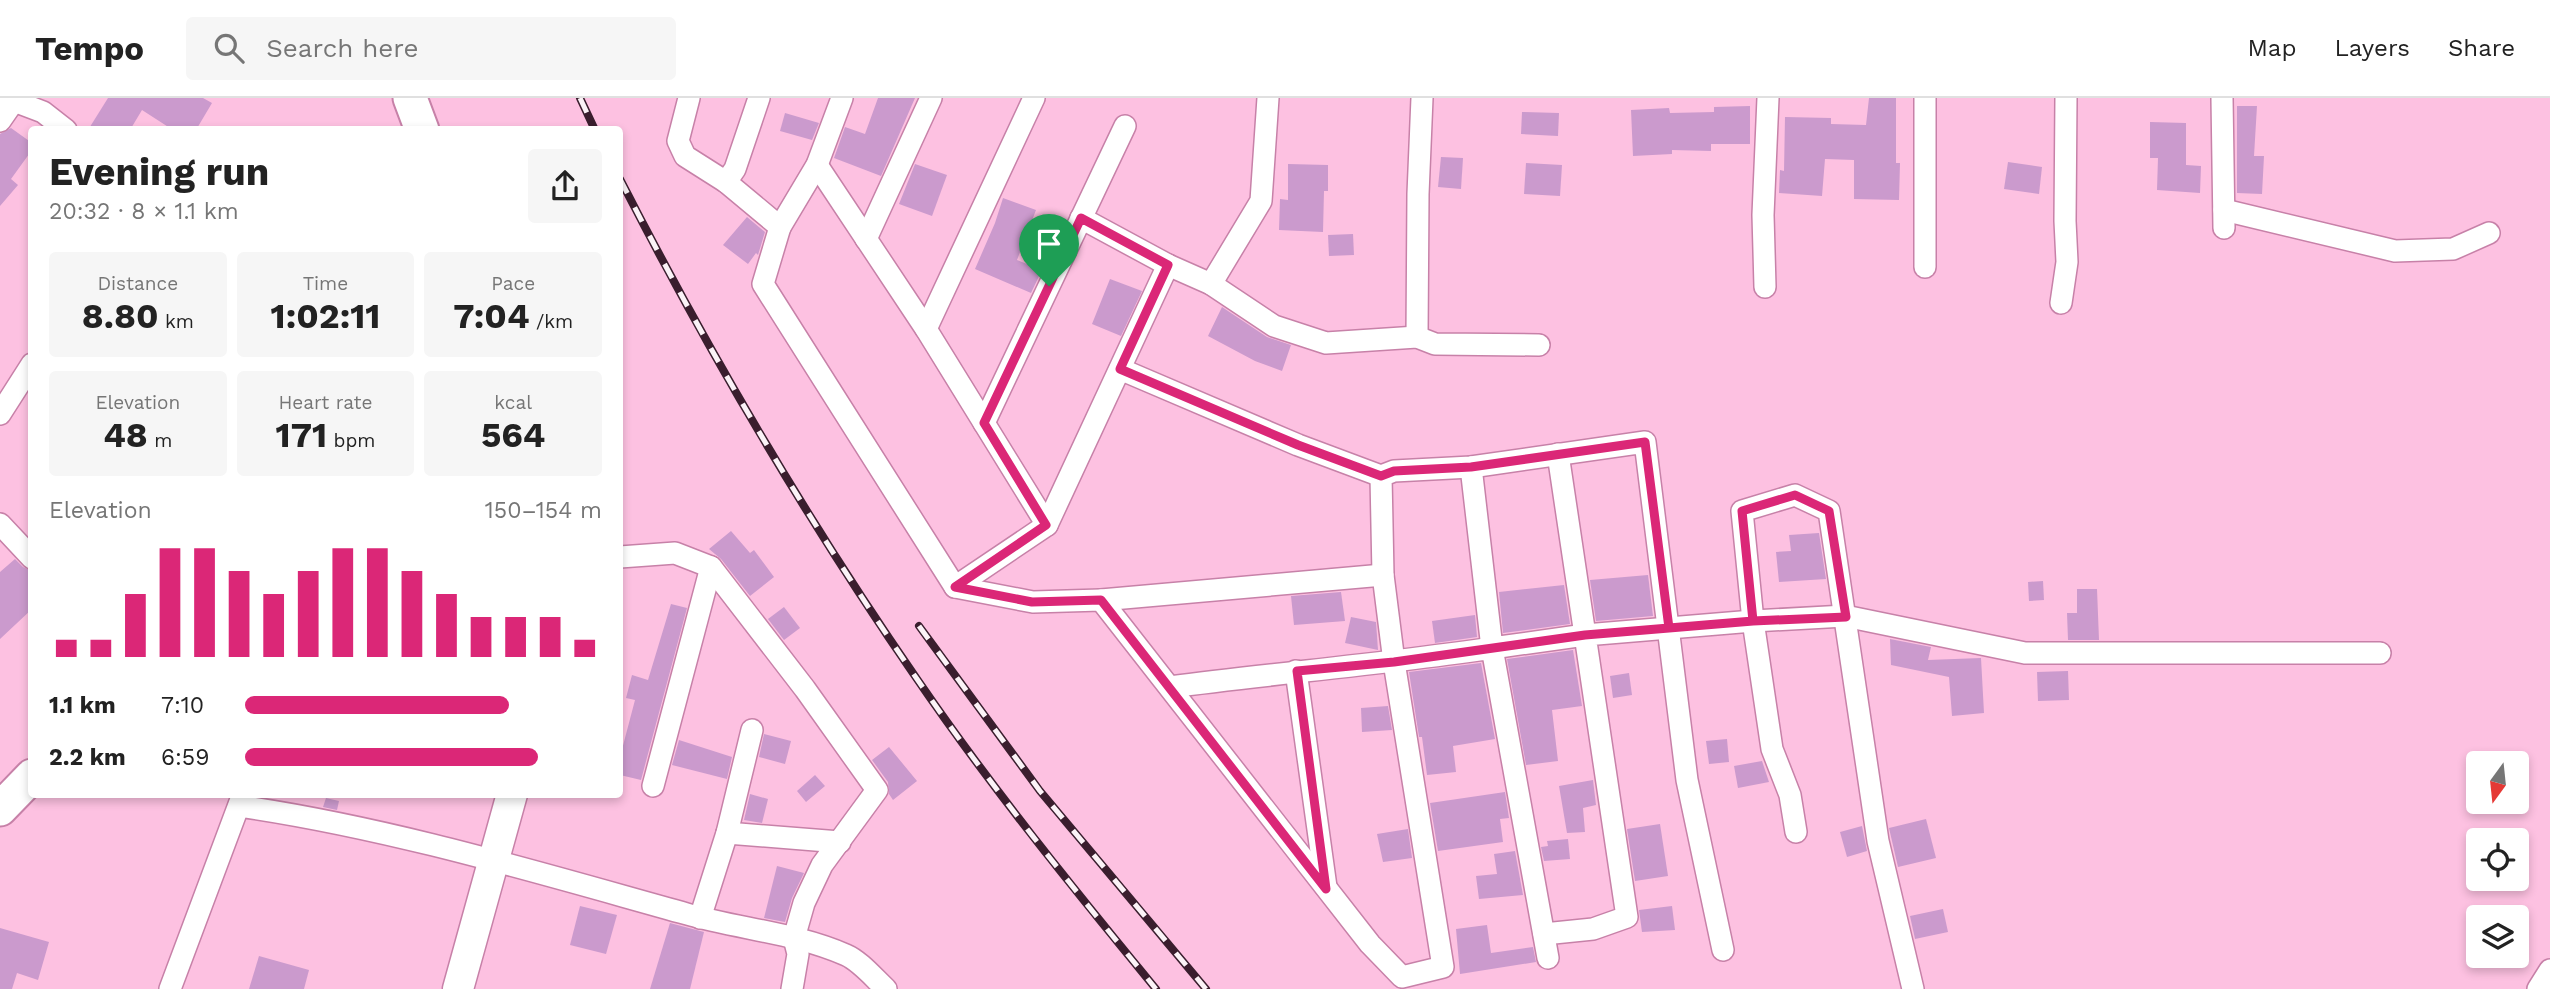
<!DOCTYPE html>
<html lang="en">
<head>
<meta charset="utf-8">
<style>
  :root { --surface:#fff; --page:#f6f6f6; --text:#222; --muted:#767676; --line:#e0e0e0; --accent:#db2777 }
  body { margin:0; font-family:"Work Sans",sans-serif; background:var(--page); color:var(--text); height:100vh; display:flex; flex-direction:column; font-size:26px; white-space:nowrap }
  * { box-sizing:border-box; margin:0 }
  p { font-size:23px; color:var(--muted) }
  .icon { flex:none; width:38px; height:38px; fill:none; stroke:currentColor; stroke-width:2; stroke-linecap:round; stroke-linejoin:round }
  .map { position:relative; flex:1; overflow:hidden }
  .panel { position:absolute; left:28px; top:28px; width:595px; height:672px; display:flex; flex-direction:column; background:var(--surface); border-radius:7px; box-shadow:0 4px 10px #0003 }
  .panel>* { flex:none }
  .needle { width:46px; rotate:195deg }
  .tools { position:absolute; left:2466px; top:653px; display:grid; gap:14px }
  .tools a { display:grid; place-items:center; width:63px; height:63px; border-radius:7px; background:var(--surface); box-shadow:0 4px 10px #0003; font-size:35px }
  .pin { position:absolute; display:grid; place-items:center; width:60px; height:60px; color:#fff; margin:-72px -30px; border-radius:50% 50% 50% 0; rotate:-45deg; box-shadow:0 0 7px #0007 }
  .pin .icon { rotate:45deg }
  .round { display:grid; place-items:center; flex:none; width:74px; height:74px; border-radius:7px; background:var(--page) }
  .headline { display:flex; align-items:center; justify-content:space-between; height:119px; padding:0 21px }
  h1 { font-size:38px; font-weight:700; line-height:52px }
  .stats { display:grid; grid-template-columns:repeat(3,1fr); gap:10px; height:119px; padding:7px 21px }
  .stats div { display:grid; align-content:center; border-radius:7px; background:var(--page); text-align:center }
  .stats b { font-size:35px; font-weight:700 }
  .stats small { font-size:19px; font-weight:400 }
  .stats p { font-size:19px }
  .chart { height:196px; padding:14px 21px }
  .chart p { display:flex; justify-content:space-between }
  .chart svg { width:100%; height:126px; margin-top:7px; stroke:var(--accent); stroke-width:6 }
  ul { padding:0 21px; list-style:none; font-size:23px }
  li { display:grid; grid-template-columns:112px 84px 1fr; align-items:center; height:52px }
  li i { height:18px; border-radius:9px; background:var(--accent) }
  header { display:flex; align-items:center; gap:42px; box-sizing:border-box; height:98px; padding:0 35px; background:var(--surface); border-bottom:2px solid var(--line) }
  header strong { font-size:33px }
  nav { display:flex; gap:38px; margin-inline-start:auto; font-size:24px }
  .search { width:490px; height:63px; background:var(--page); display:flex; align-items:center; gap:18px; box-sizing:border-box; padding:0 24px; border-radius:7px; color:var(--muted); font-size:26px }
  .map>svg:first-child { display:block }
  .building { fill:#cb9acd }
  .lines { fill:none; stroke-linecap:round; stroke-linejoin:round }
  .street-casing { stroke:#c781a8; stroke-width:24 }
  .secondary-casing { stroke:#c781a8; stroke-width:33 }
  .primary-casing { stroke:#c781a8; stroke-width:37 }
  .street { stroke:#fff; stroke-width:21 }
  .secondary { stroke:#fff; stroke-width:30 }
  .primary { stroke:#fff; stroke-width:33 }
  .rail-casing { stroke:#3a1e2e; stroke-width:8 }
  .rail { stroke:#fbf3f7; stroke-width:5; stroke-dasharray:16; stroke-linecap:butt }
  .route-casing { stroke:#fff; stroke-width:14 }
  .route { stroke:#db2777; stroke-width:9 }
</style>
</head>
<body>
<header>
<strong>Tempo</strong>
<div class="search"><svg class="icon" aria-label="search" viewBox="0 0 24 24"><circle cx="10" cy="10" r="6"/><path d="M15 15l6 6"/></svg>Search here</div>
<nav><a>Map</a><a>Layers</a><a>Share</a></nav>
</header>
<div class="map">
<svg width="2550" height="891" viewBox="0 0 2550 891">
  <rect width="100%" height="100%" fill="#fdc1e1"/>
  <!-- building -->
  <g class="building">
    <path d="M108 0H203L212 5 196 32H173L142 12 130 32H88Z"/>
    <path d="M878 0H915L881 78 834 60 845 29 865 36Z"/>
    <path d="M1869 0H1896V65H1900L1899 102 1854 101V62L1825 61 1822 98 1779 95 1780 72 1784 73 1785 19 1831 20V26L1866 27Z"/>
    <path d="M1750 8V46H1711V53L1672 52V56L1633 58 1631 12 1669 10 1670 15 1714 14V9Z"/>
    <path d="M2237 8H2257L2254 58H2264L2262 96 2237 95Z"/>
    <path d="M1522 14 1559 15 1558 38 1521 36Z"/>
    <path d="M785 15 819 25 812 42 780 33Z"/>
    <path d="M2150 24 2186 25V67L2201 68 2200 95 2157 92 2158 60H2150Z"/>
    <path d="M11 30 32 45V52L11 81 18 87 0 108V36Z"/>
    <path d="M1441 59 1463 60 1461 91 1438 89Z"/>
    <path d="M2008 64 2042 69 2039 96 2004 91Z"/>
    <path d="M1526 65 1562 67 1560 98 1524 96Z"/>
    <path d="M915 66 947 77 932 118 899 106Z"/>
    <path d="M1288 66 1328 67V93H1324L1323 134 1279 132 1280 101 1288 102Z"/>
    <path d="M1003 100 1036 112 1017 162 1042 172 1031 195 975 171 995 125Z"/>
    <path d="M747 119 765 134 758 157 756 155 748 166 723 147Z"/>
    <path d="M1353 136 1354 157 1329 158 1328 137Z"/>
    <path d="M1110 181 1142 193 1121 238 1092 226Z"/>
    <path d="M1222 209 1267 239 1291 247 1282 273 1255 263 1208 238Z"/>
    <path d="M731 433 750 455 754 452 774 479 750 498 721 461 709 451Z"/>
    <path d="M1819 435 1826 481 1779 484 1776 454 1791 453 1789 437Z"/>
    <path d="M15 461 23 469 32 473V511L0 541V474Z"/>
    <path d="M1648 477 1653 518 1596 523 1590 482Z"/>
    <path d="M2043 483 2044 502 2029 503 2028 484Z"/>
    <path d="M1564 487 1570 526 1503 535 1499 494Z"/>
    <path d="M2077 491H2097L2099 542H2068L2067 515H2077Z"/>
    <path d="M1341 494 1345 523 1294 527 1291 498Z"/>
    <path d="M671 506 687 510 641 682 620 677V659L635 602 626 600 632 577 648 582Z"/>
    <path d="M784 509 800 530 784 542 768 521Z"/>
    <path d="M1475 517 1477 539 1435 545 1432 523Z"/>
    <path d="M1351 519 1376 524 1378 552 1345 545Z"/>
    <path d="M1890 541 1931 549 1928 562 1981 560 1984 615 1952 618 1949 579 1891 567Z"/>
    <path d="M1573 552 1582 608 1552 612 1558 663 1526 667 1507 561Z"/>
    <path d="M1481 565 1495 641 1453 648 1456 674 1427 677 1422 639H1419L1409 574Z"/>
    <path d="M2068 573 2069 602 2038 603 2037 574Z"/>
    <path d="M1629 575 1632 597 1613 600 1610 578Z"/>
    <path d="M1388 608 1392 632 1362 634 1361 610Z"/>
    <path d="M764 636 791 643 785 666 759 659Z"/>
    <path d="M1727 641 1729 664 1709 666 1706 643Z"/>
    <path d="M679 642 732 659 727 681 672 667Z"/>
    <path d="M889 649 917 683 893 702 889 696 888 684 872 662Z"/>
    <path d="M1762 663 1769 684 1738 690 1734 668Z"/>
    <path d="M815 677 825 688 806 704 797 693Z"/>
    <path d="M1593 682 1596 707 1583 710 1585 734 1567 735 1559 688Z"/>
    <path d="M1505 694 1509 720 1500 721 1503 744 1438 753 1430 705Z"/>
    <path d="M750 696 768 701 762 725 744 722Z"/>
    <path d="M326 700 339 703 337 712 323 709Z"/>
    <path d="M1926 721 1936 760 1898 769 1889 730Z"/>
    <path d="M1660 726 1668 778 1635 783 1627 731Z"/>
    <path d="M1862 728 1867 753 1847 759 1840 734Z"/>
    <path d="M1408 731 1412 760 1383 764 1377 736Z"/>
    <path d="M1568 741 1570 761 1544 763 1541 749 1548 748 1547 743Z"/>
    <path d="M1515 753 1523 797 1479 801 1476 778 1497 776 1494 756Z"/>
    <path d="M777 768 804 775 792 800 785 824 764 820Z"/>
    <path d="M580 808 617 817 606 856 570 847Z"/>
    <path d="M1672 808 1675 832 1642 834 1639 812Z"/>
    <path d="M1943 811 1948 834 1915 841 1910 818Z"/>
    <path d="M670 825 704 834 690 891H650Z"/>
    <path d="M1487 827 1491 855 1533 849 1536 864 1460 876 1456 831Z"/>
    <path d="M0 830 49 844 38 882 17 875 12 891H0Z"/>
    <path d="M259 858 309 872 304 891H249Z"/>
  </g>
  <g class="lines">
    <defs>
      <g id="street">
        <path d="M6 0 43 14 66 32"/>
        <path d="M689 0 678 43 685 58 726 84 780 129 763 186 955 489 1033 504 1101 502 1370 846 1402 879 1443 869 1394 564 1383 477 1381 378 1394 373 1471 369 1645 344 1687 682 1723 852"/>
        <path d="M1925 0V169"/>
        <path d="M2222 0 2224 130"/>
        <path d="M0 23 16 0"/>
        <path d="M817 67 926 231 1047 427"/>
        <path d="M726 84 735 71 759 0"/>
        <path d="M2224 112 2395 153 2453 151 2489 135"/>
        <path d="M1081 120 1168 167 1211 186 1274 228 1326 245 1417 239 1435 246 1539 247"/>
        <path d="M780 129 817 67 842 0"/>
        <path d="M866 141 931 0"/>
        <path d="M1211 186 1261 103 1268 0"/>
        <path d="M1765 189 1763 117 1768 0"/>
        <path d="M2061 205 2067 164 2065 123 2066 0"/>
        <path d="M926 231 1034 0"/>
        <path d="M1417 239 1418 96 1422 0"/>
        <path d="M1120 271 1298 347 1381 378"/>
        <path d="M0 316 32 266"/>
        <path d="M984 325 1125 28"/>
        <path d="M1471 369 1492 550 1585 537 1558 356"/>
        <path d="M0 426 32 460"/>
        <path d="M620 459 675 455 711 469 805 591 877 692 822 767 804 805 794 840 798 856 792 891"/>
        <path d="M955 489 1047 427 1168 167"/>
        <path d="M1101 502 1383 477"/>
        <path d="M1296 573 1326 789"/>
        <path d="M1170 589C1277 575 1385 566 1492 550L1548 860"/>
        <path d="M653 688 711 469"/>
        <path d="M239 708C391 730 539 775 687 816 739 831 796 835 846 857 860 863 874 880 886 891"/>
        <path d="M1796 734 1790 697 1772 651 1753 523 1742 413 1795 397 1829 413 1878 743 1913 891"/>
        <path d="M727 735 840 744"/>
        <path d="M700 820 727 735 752 632"/>
        <path d="M1544 836 1593 831 1627 819 1585 537 1753 523 1845 518 2025 555H2380"/>
        <path d="M170 891 243 696"/>
        <path d="M2538 891 2550 872"/>
      </g>
      <path id="secondary" d="M458 891 512 696"/>
      <g id="primary">
        <path d="M410 0 422 32"/>
        <path d="M0 711 32 678"/>
      </g>
    </defs>
    <!-- street casing -->
    <use href="#street" class="street-casing"/>
    <!-- secondary casing -->
    <use href="#secondary" class="secondary-casing"/>
    <!-- primary casing -->
    <use href="#primary" class="primary-casing"/>
    <!-- street -->
    <use href="#street" class="street"/>
    <!-- secondary -->
    <use href="#secondary" class="secondary"/>
    <!-- primary -->
    <use href="#primary" class="primary"/>
    <defs>
      <g id="rail">
        <path d="M580 0 595 32"/>
        <path d="M620 81C708 253 807 422 917 581 991 689 1073 790 1156 891"/>
        <path d="M919 528 1040 693 1206 891"/>
      </g>
    </defs>
    <!-- rail casing -->
    <use href="#rail" class="rail-casing"/>
    <!-- rail -->
    <use href="#rail" class="rail"/>
  </g>
  <g class="lines">
    <defs>
      <path id="route" d="M1049 188 984 325 1046 427 955 489 1032 504 1101 502 1326 791 1297 573 1394 564 1585 537 1753 523 1846 519 1829 413 1795 397 1742 413 1753 523 1669 530 1645 344 1471 369 1394 373 1381 378 1298 347 1120 271 1168 167 1081 120 1049 188"/>
    </defs>
    <!-- route casing -->
    <use href="#route" class="route-casing"/>
    <!-- route -->
    <use href="#route" class="route"/>
  </g>
</svg>
<div class="tools">
<a><svg class="needle" viewBox="-14 -14 28 28"><path d="M0-13l5 13h-10z" fill="#e53935"/><path d="M0 13l5-13h-10z" fill="#767676"/></svg></a>
<a><svg class="icon" aria-label="locate" viewBox="0 0 24 24"><circle cx="12" cy="12" r="6"/><path d="M12 2v4M12 18v4M2 12h4M18 12h4"/></svg></a>
<a><svg class="icon" aria-label="layers" viewBox="0 0 24 24"><path d="M12 4l9 5-9 5-9-5zM3 14l9 5 9-5"/></svg></a>
</div>
<div class="pin" style="left:1049px;top:188px;background:#1e9e55"><svg class="icon" aria-label="arrive" viewBox="0 0 24 24"><path d="M6 21V4h12l-3 4 3 4H6"/></svg></div>
<section class="panel">
<div class="headline"><div><h1>Evening run</h1><p>20:32 · 8 × 1.1 km</p></div><a class="round"><svg class="icon" aria-label="share" viewBox="0 0 24 24"><path d="M12 15V3M7 8l5-5 5 5M5 13v7h14v-7"/></svg></a></div>
<div class="stats">
<div><p>Distance</p><b>8.80<small> km</small></b></div>
<div><p>Time</p><b>1:02:11</b></div>
<div><p>Pace</p><b>7:04<small> /km</small></b></div>
</div>
<div class="stats">
<div><p>Elevation</p><b>48<small> m</small></b></div>
<div><p>Heart rate</p><b>171<small> bpm</small></b></div>
<div><p>kcal</p><b>564</b></div>
</div>
<div class="chart"><p><span>Elevation</span>150–154 m</p>
<svg viewBox="0 0 160 44" preserveAspectRatio="none"><path d="M5 44V38M15 44V38M25 44V22M35 44V6M45 44V6M55 44V14M65 44V22M75 44V14M85 44V6M95 44V6M105 44V14M115 44V22M125 44V30M135 44V30M145 44V30M155 44V38"/></svg>
</div>
<ul>
<li><b>1.1 km</b>7:10<i style="width:74%"></i></li>
<li><b>2.2 km</b>6:59<i style="width:82%"></i></li>
</ul>
</section>
</div>
</body>
</html>
